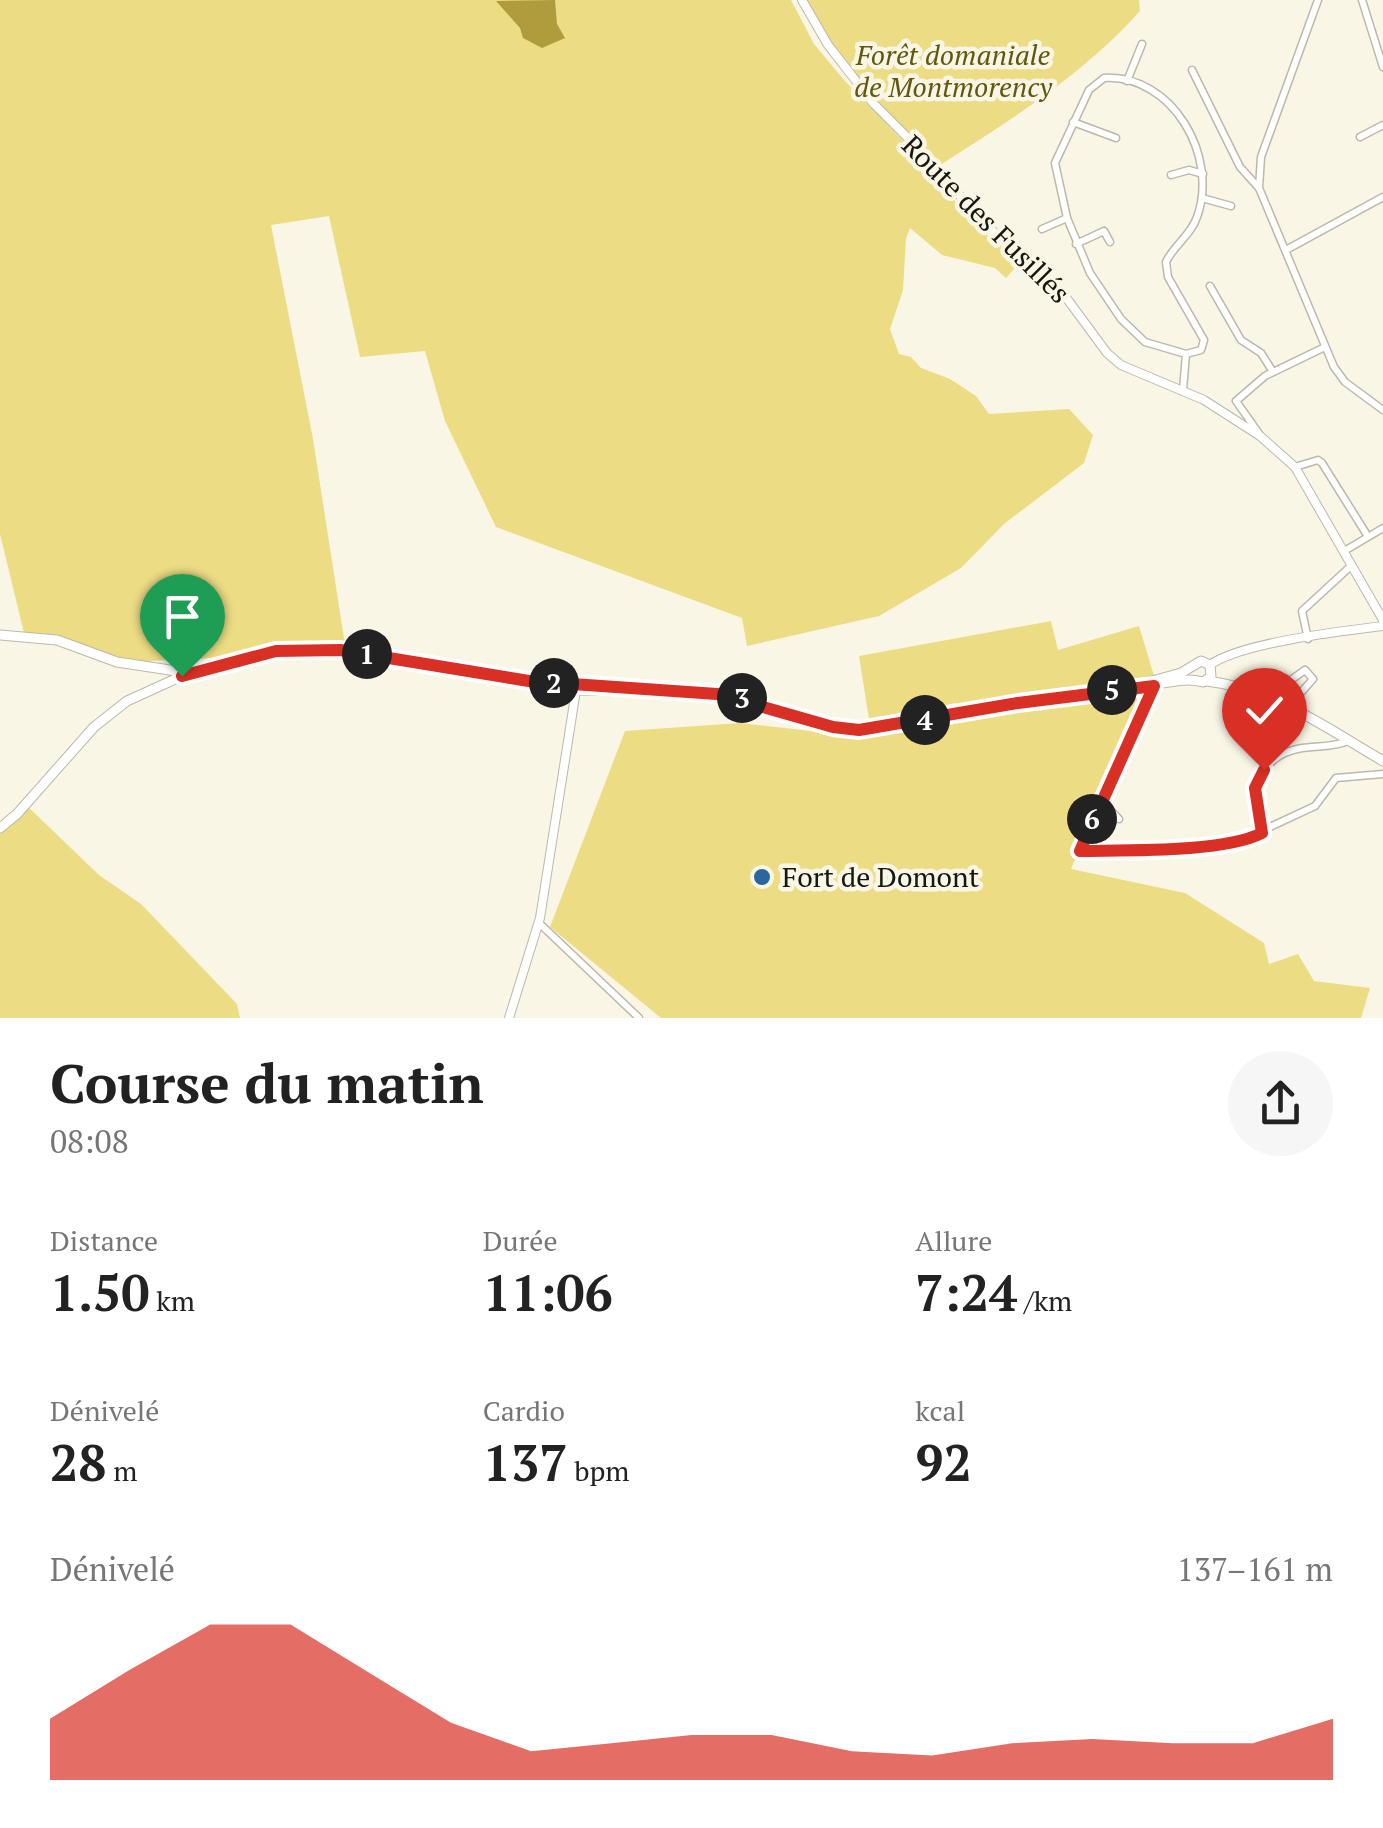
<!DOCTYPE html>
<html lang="fr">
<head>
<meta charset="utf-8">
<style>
  :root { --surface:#fff; --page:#f6f6f6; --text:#222; --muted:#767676; --accent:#d93025 }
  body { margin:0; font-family:"PT Serif",serif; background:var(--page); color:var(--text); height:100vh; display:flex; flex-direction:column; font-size:38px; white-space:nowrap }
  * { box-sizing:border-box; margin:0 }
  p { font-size:32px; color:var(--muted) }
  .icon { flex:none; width:55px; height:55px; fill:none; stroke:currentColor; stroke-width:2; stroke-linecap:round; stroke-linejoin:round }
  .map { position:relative; height:1018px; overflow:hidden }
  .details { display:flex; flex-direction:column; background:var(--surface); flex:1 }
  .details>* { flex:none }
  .pin { position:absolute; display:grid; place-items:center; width:85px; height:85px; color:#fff; margin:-102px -42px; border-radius:50% 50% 50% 0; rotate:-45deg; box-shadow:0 0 10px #0007 }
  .pin .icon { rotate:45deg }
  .km { position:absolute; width:50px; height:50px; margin:-25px; border-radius:50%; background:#222; color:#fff; font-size:28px; line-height:50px; text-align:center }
  .round { display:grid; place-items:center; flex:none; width:105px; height:105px; border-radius:52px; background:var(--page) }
  .overview { display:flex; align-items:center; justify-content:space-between; height:170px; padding:0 50px }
  h1 { font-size:55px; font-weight:700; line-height:75px }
  .figures { display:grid; grid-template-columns:repeat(3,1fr); gap:15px; height:170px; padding:10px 50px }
  .figures div { display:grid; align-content:center }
  .figures b { font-size:50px; font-weight:700 }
  .figures small { font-size:28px; font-weight:400 }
  .figures p { font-size:28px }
  .chart { height:280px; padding:20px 50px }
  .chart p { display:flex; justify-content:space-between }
  .chart svg { width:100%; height:180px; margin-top:10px; fill:var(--accent); opacity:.7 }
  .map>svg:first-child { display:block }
  .green { fill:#ecdc84 }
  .water { fill:#af9d3d }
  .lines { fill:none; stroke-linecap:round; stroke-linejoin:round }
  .minor-casing { stroke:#bcb9aa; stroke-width:9 }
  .tertiary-casing { stroke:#bcb9aa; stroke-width:10 }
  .secondary-casing { stroke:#bcb9aa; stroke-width:11 }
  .minor { stroke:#fff; stroke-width:6 }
  .tertiary { stroke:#fff; stroke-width:8 }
  .secondary { stroke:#fff; stroke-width:9 }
  .route-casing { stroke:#fff; stroke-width:20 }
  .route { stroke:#d93025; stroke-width:12 }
  .poi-dot { fill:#29679e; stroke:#f9f6e6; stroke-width:4 }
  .labels { text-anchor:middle; stroke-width:9; stroke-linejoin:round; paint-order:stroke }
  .park-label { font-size:28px; font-style:italic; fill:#63570d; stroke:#f9f6e6 }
  .street-label { font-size:28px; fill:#171610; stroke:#f9f6e6 }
  .poi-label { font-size:28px; fill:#171610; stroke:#f9f6e6; text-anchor:start }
</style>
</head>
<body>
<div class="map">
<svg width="1383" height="1018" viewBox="0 0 1383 1018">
  <rect width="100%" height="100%" fill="#f9f6e6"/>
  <!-- green -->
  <g class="green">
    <path d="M0 0H791L814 44 844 80 929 167 973 224 1021 261 1006 278 995 268 942 255 910 228 906 239 903 290 890 329 899 354 911 357 921 368 950 379 976 396 989 414 1069 409 1093 435 1084 463 1004 524 961 568 879 616 747 646 742 618 496 527 445 421 425 351 360 357 329 216 271 225 313 439 346 651 294 649 251 656 130 662 25 637 0 534Z"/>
    <path d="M802 0H1139L1140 11C1083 75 1009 121 937 167L850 76Z"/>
    <path d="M1051 621 1058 650 1139 626 1154 676 1016 695 957 707 956 703 869 719 859 656Z"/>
    <path d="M1147 692 1071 869 1185 893 1264 943 1269 964 1298 954 1314 981 1370 988 1361 1018H661L550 927 625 731 740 723 856 736Z"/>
    <path d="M25 804 99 875 141 904 237 1004 240 1018H0V828Z"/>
  </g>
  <!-- water -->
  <path class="water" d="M555 0 557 24 565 38 542 48 523 38 520 28 496 1Z"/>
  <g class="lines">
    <defs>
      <g id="minor">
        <path d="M1318 0 1261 157 1259 188 1334 367 1345 382 1383 410"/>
        <path d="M1362 0 1383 67"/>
        <path d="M1192 70 1240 167 1258 187"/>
        <path d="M1127 81 1142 44"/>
        <path d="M1073 122 1116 138"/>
        <path d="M1360 137 1383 125"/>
        <path d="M1171 175 1189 170 1203 174"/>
        <path d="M1202 198 1231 206"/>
        <path d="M1042 229 1067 218"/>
        <path d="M1076 244 1104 231 1110 242"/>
        <path d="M1286 250 1383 197"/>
        <path d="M1210 286 1241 340 1261 353 1273 372"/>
        <path d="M1183 390 1186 354 1201 350 1204 340 1168 277 1166 262C1174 245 1191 235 1197 217 1219 157 1173 74 1104 78L1089 90 1055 163 1067 218 1090 273 1121 319 1145 342 1186 354"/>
        <path d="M1260 435 1236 401 1265 376 1325 347"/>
        <path d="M1295 467 1318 460 1322 463 1367 535"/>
        <path d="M1346 550 1383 528"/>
        <path d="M1308 639 1302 611 1352 565"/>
        <path d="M1154 685 1080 851 1240 841 1315 806 1336 778 1383 774"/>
        <path d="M1272 698 1274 692 1305 670 1313 679 1289 706"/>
        <path d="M1100 799 1119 819"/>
        <path d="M1261 833C1248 795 1258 755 1302 748 1318 746 1335 747 1348 741"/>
        <path d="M539 923 639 1018"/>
      </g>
      <g id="tertiary">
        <path d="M802 0 828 45 874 104 937 167 977 217 1065 296 1107 353 1121 365 1204 400 1260 436 1295 467 1383 620"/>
        <path d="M1210 665C1240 643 1342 631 1383 626"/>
        <path d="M509 1018 540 918 577 684"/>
      </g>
      <g id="secondary">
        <path d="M0 635 57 640 117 662 183 672"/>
        <path d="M1207 681C1273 689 1327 728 1383 761"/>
        <path d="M0 828 17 814 94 727 127 701 182 676 248 657 294 649 404 659 577 690 717 693 833 727 859 730 1138 685 1181 673 1201 661 1210 665 1211 677 1203 682C1181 676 1161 686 1138 685"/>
      </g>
    </defs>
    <!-- minor casing -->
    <use href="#minor" class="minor-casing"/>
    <!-- tertiary casing -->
    <use href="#tertiary" class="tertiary-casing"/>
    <!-- secondary casing -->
    <use href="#secondary" class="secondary-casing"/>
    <!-- minor -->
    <use href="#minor" class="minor"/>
    <!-- tertiary -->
    <use href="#tertiary" class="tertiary"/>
    <!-- secondary -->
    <use href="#secondary" class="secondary"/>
  </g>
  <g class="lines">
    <defs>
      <path id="route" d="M182 676 276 651 340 650 529 681 717 694 833 727 859 730 1018 703 1154 686 1080 851C1125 850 1223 853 1262 833L1255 788 1264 770"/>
    </defs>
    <!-- route casing -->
    <use href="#route" class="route-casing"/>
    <!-- route -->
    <use href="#route" class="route"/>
  </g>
  <!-- markers -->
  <circle class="poi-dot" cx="762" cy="877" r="10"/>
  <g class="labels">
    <!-- park labels -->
    <g class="park-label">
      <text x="953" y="65">Forêt domaniale<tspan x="953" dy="32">de Montmorency</tspan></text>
    </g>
    <!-- street labels -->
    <g class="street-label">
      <text transform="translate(986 219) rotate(45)" y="10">Route des Fusillés</text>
    </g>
    <!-- poi labels -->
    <g class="poi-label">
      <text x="782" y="887">Fort de Domont</text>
    </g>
  </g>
</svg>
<div class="pin" style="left:182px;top:676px;background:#1e9e55"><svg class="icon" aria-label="arrive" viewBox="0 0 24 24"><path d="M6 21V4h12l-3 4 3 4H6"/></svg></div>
<div class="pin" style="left:1264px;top:770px;background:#d93025"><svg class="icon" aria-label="check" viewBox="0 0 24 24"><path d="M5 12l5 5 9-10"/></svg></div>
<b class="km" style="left:367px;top:654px">1</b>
<b class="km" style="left:554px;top:683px">2</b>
<b class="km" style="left:742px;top:698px">3</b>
<b class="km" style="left:925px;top:720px">4</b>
<b class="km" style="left:1112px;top:690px">5</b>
<b class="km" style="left:1092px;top:819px">6</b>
</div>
<section class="details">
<div class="overview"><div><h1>Course du matin</h1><p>08:08</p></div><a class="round"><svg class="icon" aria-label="share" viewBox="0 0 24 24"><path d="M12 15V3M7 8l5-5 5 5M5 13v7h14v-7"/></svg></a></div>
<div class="figures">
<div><p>Distance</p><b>1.50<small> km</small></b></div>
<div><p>Durée</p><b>11:06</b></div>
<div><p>Allure</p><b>7:24<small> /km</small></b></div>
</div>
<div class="figures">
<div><p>Dénivelé</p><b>28<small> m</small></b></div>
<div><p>Cardio</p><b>137<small> bpm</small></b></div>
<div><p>kcal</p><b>92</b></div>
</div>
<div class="chart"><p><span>Dénivelé</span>137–161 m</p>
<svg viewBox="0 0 160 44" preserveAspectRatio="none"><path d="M0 44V29L10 17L20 6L30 6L40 18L50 30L60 37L70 35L80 33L90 33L100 37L110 38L120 35L130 34L140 35L150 35L160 29V44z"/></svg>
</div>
</section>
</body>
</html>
